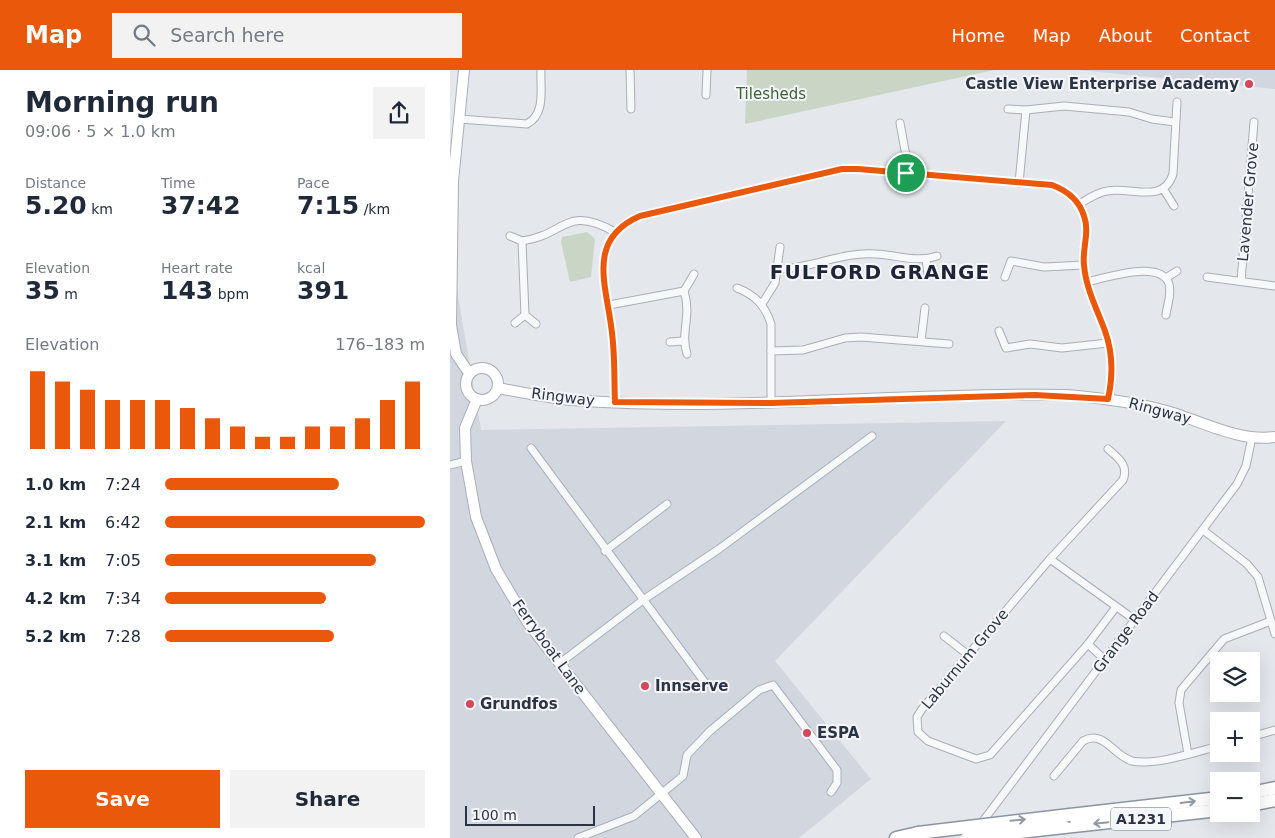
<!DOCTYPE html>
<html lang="en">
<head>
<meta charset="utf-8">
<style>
  :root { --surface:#fff; --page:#f2f2f3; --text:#1f2937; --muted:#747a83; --accent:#ea580c }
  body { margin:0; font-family:"DejaVu Sans",sans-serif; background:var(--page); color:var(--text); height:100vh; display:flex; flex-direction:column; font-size:19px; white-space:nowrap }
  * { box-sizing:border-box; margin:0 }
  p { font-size:16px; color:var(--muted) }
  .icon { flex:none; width:28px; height:28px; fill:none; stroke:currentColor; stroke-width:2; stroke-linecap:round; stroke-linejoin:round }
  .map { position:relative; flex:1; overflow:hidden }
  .panel { display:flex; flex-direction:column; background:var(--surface); width:450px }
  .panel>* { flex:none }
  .buttons { position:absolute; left:760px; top:582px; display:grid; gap:10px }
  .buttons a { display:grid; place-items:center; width:50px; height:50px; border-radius:0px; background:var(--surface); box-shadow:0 5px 20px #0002; font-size:25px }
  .scale { position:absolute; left:15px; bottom:12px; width:130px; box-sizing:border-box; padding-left:5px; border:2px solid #2b3445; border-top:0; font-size:14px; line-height:18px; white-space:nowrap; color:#2b3445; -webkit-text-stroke:4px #f4f6f9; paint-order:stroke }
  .pin { position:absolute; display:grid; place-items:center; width:42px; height:42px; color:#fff; margin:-21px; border:2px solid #fff; border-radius:50%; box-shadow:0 1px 5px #0007 }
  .round { display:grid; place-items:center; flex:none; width:52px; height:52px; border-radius:0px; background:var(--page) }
  .overview { display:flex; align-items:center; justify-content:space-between; height:85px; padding:0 25px }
  h1 { font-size:28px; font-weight:700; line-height:38px }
  .figures { display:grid; grid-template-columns:repeat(3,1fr); gap:8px; height:85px; padding:5px 25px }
  .figures div { display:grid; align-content:center }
  .figures b { font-size:25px; font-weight:700 }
  .figures small { font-size:14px; font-weight:400 }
  .figures p { font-size:14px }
  .chart { height:140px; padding:10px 25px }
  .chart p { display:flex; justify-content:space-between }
  .chart svg { width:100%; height:90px; margin-top:5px; stroke:var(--accent); stroke-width:6 }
  .button { display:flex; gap:10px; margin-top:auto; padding:10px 25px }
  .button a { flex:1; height:58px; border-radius:0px; background:var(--accent); color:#fff; font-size:20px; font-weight:700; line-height:58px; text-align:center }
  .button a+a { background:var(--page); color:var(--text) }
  ul { padding:0 25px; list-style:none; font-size:16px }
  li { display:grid; grid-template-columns:80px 60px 1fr; align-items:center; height:38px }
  li i { height:12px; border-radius:6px; background:var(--accent) }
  header { display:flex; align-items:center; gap:30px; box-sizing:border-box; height:70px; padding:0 25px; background:var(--accent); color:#fff }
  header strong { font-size:24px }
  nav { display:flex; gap:28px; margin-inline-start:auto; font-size:18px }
  .search { width:350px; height:45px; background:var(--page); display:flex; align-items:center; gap:12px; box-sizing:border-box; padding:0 18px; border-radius:0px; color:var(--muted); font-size:19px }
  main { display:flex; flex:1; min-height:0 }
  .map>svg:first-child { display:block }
  .built { fill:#d2d6de }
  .green { fill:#c9d6c5 }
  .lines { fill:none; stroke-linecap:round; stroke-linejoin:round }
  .street-casing { stroke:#a9aeb7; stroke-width:9 }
  .secondary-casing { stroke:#a9aeb7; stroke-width:12 }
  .highway-casing { stroke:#8b94a3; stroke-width:15 }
  .street { stroke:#f7f8fa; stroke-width:7 }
  .secondary { stroke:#fff; stroke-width:10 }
  .highway { stroke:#fff; stroke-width:12 }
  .highway-bridge-casing { stroke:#8b94a3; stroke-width:15; stroke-linecap:butt }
  .highway-bridge { stroke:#fff; stroke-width:12 }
  .oneway { stroke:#959aa2 }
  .route-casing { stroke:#fff; stroke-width:10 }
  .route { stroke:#ea580c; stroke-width:6 }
  .poi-dot { fill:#d1495b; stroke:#f4f6f9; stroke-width:2 }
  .labels { text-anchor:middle; stroke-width:4; stroke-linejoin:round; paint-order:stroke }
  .shield { fill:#f4f6f9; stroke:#676e7b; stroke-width:1 }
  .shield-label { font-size:14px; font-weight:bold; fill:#2b3445 }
  .poi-label { font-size:15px; font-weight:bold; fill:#2b3445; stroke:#f4f6f9; text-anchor:start }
  .park-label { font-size:15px; fill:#3f6138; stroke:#f4f6f9 }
  .street-label { font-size:15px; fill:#2b3445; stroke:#f4f6f9 }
  .district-label { font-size:20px; font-weight:bold; letter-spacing:1px; fill:#1d2536; stroke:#f4f6f9 }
</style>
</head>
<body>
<header>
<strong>Map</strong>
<div class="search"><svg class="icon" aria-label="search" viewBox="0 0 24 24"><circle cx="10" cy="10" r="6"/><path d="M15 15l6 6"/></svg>Search here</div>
<nav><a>Home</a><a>Map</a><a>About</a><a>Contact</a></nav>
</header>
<main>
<section class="panel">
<div class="overview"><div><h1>Morning run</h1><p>09:06 · 5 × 1.0 km</p></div><a class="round"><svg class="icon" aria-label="share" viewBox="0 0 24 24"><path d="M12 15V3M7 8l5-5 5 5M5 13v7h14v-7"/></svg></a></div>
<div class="figures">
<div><p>Distance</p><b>5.20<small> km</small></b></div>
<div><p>Time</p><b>37:42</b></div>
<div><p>Pace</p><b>7:15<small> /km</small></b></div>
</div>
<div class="figures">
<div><p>Elevation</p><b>35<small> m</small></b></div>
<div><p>Heart rate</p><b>143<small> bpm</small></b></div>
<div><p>kcal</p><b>391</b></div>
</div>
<div class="chart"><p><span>Elevation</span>176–183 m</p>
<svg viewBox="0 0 160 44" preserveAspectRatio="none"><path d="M5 44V6M15 44V11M25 44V15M35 44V20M45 44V20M55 44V20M65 44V24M75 44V29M85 44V33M95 44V38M105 44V38M115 44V33M125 44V33M135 44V29M145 44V20M155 44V11"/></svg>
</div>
<ul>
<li><b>1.0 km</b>7:24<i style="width:67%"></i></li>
<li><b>2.1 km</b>6:42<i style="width:100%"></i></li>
<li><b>3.1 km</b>7:05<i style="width:81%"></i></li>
<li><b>4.2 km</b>7:34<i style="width:62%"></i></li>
<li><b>5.2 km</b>7:28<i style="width:65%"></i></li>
</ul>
<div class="button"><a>Save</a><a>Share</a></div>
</section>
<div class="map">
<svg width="825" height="768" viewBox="0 0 825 768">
  <rect width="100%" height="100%" fill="#e4e7ec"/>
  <!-- built -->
  <g class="built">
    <path d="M628 0H825V19Z"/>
    <path d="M0 180 31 360 556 351 325 591 421 709 349 768H0Z"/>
  </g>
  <!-- green -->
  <g class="green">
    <path d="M297 0H544L295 54Z"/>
    <path d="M137 162 145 169 141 207 120 212 111 172 112 167Z"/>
  </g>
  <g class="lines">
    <defs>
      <g id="street">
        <path d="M180 0 181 39"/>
        <path d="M256 25 257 0"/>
        <path d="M558 39 576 40 614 36 679 42 702 49 725 52"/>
        <path d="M9 49 77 54C96 44 90 19 91 0"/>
        <path d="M450 53 456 86V103"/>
        <path d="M569 113 576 40"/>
        <path d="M714 120 724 136"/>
        <path d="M629 134C638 129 646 123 657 121 681 116 713 135 723 104L727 32"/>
        <path d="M60 166 72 171"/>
        <path d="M476 190 478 204"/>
        <path d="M328 199C361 199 393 181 426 184 447 185 467 193 487 186"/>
        <path d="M555 207 561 191 594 197 634 195"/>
        <path d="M757 207 825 216"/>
        <path d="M716 208 727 201"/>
        <path d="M791 211 804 52"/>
        <path d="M637 212C655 208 711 189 719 214 722 224 717 235 716 245"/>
        <path d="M287 218C305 225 315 235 321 254V333"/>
        <path d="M234 221 244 204"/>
        <path d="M312 234 325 213 330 177"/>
        <path d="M159 235 234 221C242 246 230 262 237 284"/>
        <path d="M65 253 75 245"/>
        <path d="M86 254 75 245 72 171C116 165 115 134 165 162"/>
        <path d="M549 261 556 278 580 274 612 278 658 273"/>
        <path d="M471 271 475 238"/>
        <path d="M220 272 233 271"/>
        <path d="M321 281 353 280 395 268 411 267 499 274"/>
        <path d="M165 332C164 309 165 286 162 263 157 216 135 171 190 146L392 99H408L602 115C618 121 629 130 634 146 640 162 632 179 634 195 636 219 647 239 655 261 663 283 663 306 659 329"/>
        <path d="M81 378 256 614"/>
        <path d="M0 395 16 391"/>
        <path d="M753 460 797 494 808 507 825 564"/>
        <path d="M155 481 217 434"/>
        <path d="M600 489 673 410C679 395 668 388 658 379"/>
        <path d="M666 537 638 574 540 685 526 689 478 671 468 662 467 647 472 639 600 489 685 550"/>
        <path d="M494 566 517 584"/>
        <path d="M638 574 655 590"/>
        <path d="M110 593 193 530 269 479 422 366"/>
        <path d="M801 667 825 660"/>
        <path d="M738 684 729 633 731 620 774 569 821 551"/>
        <path d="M604 706 633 671C654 659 663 686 682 691 705 696 746 682 769 676"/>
        <path d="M530 755 787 414 796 396 802 367"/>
        <path d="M128 768 184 746 233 706 237 685 260 661 309 620 323 615 387 700V713L381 722"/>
      </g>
      <g id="secondary">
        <path d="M14 0 3 111 1 255 6 284 19 303"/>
        <circle cx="32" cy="314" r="16"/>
        <path d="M48 318C76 323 105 330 134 331 295 341 456 322 617 325 652 328 686 332 720 342 753 352 790 372 825 367"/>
        <path d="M27 329 15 358 16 391 26 447 46 499 78 553 246 768"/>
      </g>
      <g id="highway">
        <path d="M801 723 825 718"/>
        <path d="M801 735 825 730"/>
        <path d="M620 745 769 728"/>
        <path d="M614 757 769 740"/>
        <path d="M446 768 468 763"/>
      </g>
    </defs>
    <!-- street casing -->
    <use href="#street" class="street-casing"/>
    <!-- secondary casing -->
    <use href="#secondary" class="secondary-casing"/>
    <!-- highway casing -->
    <use href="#highway" class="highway-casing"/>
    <!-- street -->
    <use href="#street" class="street"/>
    <!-- secondary -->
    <use href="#secondary" class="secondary"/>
    <!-- highway -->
    <use href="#highway" class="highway"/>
    <defs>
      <g id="highway-bridge">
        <path d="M468 763 620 745"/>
        <path d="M517 768 614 757"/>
      </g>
    </defs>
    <!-- highway-bridge casing -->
    <use href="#highway-bridge" class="highway-bridge-casing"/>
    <!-- highway-bridge -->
    <use href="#highway-bridge" class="highway-bridge"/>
  </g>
  <!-- one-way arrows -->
  <defs><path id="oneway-shaft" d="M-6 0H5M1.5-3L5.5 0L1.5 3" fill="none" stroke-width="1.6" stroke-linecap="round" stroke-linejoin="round" transform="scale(1.25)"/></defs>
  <g class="oneway">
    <use href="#oneway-shaft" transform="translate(738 732) rotate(-7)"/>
    <use href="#oneway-shaft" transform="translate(568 750) rotate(-6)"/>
    <use href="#oneway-shaft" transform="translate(651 753) rotate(174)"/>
  </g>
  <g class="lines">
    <defs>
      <path id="route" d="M392 99H408L602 115C618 121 629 130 634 146 640 162 632 179 634 195 636 219 647 239 655 261 663 283 663 306 658 329L585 325 321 333 165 332C164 309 165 286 162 263 157 216 135 170 190 146Z"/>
    </defs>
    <!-- route casing -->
    <use href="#route" class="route-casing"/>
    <!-- route -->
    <use href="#route" class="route"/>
  </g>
  <!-- markers -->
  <g class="poi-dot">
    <circle cx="799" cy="14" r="5"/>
    <circle cx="195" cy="616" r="5"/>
    <circle cx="20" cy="634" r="5"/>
    <circle cx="357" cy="663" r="5"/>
  </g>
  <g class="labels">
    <!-- shield labels -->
    <rect class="shield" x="661" y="737.5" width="60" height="23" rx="4"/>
    <g class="shield-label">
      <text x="691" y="754">A1231</text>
    </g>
    <!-- poi labels -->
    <g class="poi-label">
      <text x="789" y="19" text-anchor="end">Castle View Enterprise Academy</text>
      <text x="205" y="621">Innserve</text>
      <text x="30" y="639">Grundfos</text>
      <text x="367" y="668">ESPA</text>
    </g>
    <!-- park labels -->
    <g class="park-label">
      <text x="321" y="29">Tilesheds</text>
    </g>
    <!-- street labels -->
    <g class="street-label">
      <text transform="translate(798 132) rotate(-85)" y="5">Lavender Grove</text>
      <text transform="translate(113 327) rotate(7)" y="5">Ringway</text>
      <text transform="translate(710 341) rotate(15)" y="5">Ringway</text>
      <text transform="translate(676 562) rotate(-53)" y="5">Grange Road</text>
      <text transform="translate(99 577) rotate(54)" y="5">Ferryboat Lane</text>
      <text transform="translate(515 589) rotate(-50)" y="5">Laburnum Grove</text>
    </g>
    <!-- district labels -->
    <g class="district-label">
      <text x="430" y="209">FULFORD GRANGE</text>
    </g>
  </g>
</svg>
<div class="buttons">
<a><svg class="icon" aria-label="layers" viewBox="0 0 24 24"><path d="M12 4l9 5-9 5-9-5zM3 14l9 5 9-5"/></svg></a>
<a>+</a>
<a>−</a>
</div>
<div class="scale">100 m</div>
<div class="pin" style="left:456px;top:103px;background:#1e9e55"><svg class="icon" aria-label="arrive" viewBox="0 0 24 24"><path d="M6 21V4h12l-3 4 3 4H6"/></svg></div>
</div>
</main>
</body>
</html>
